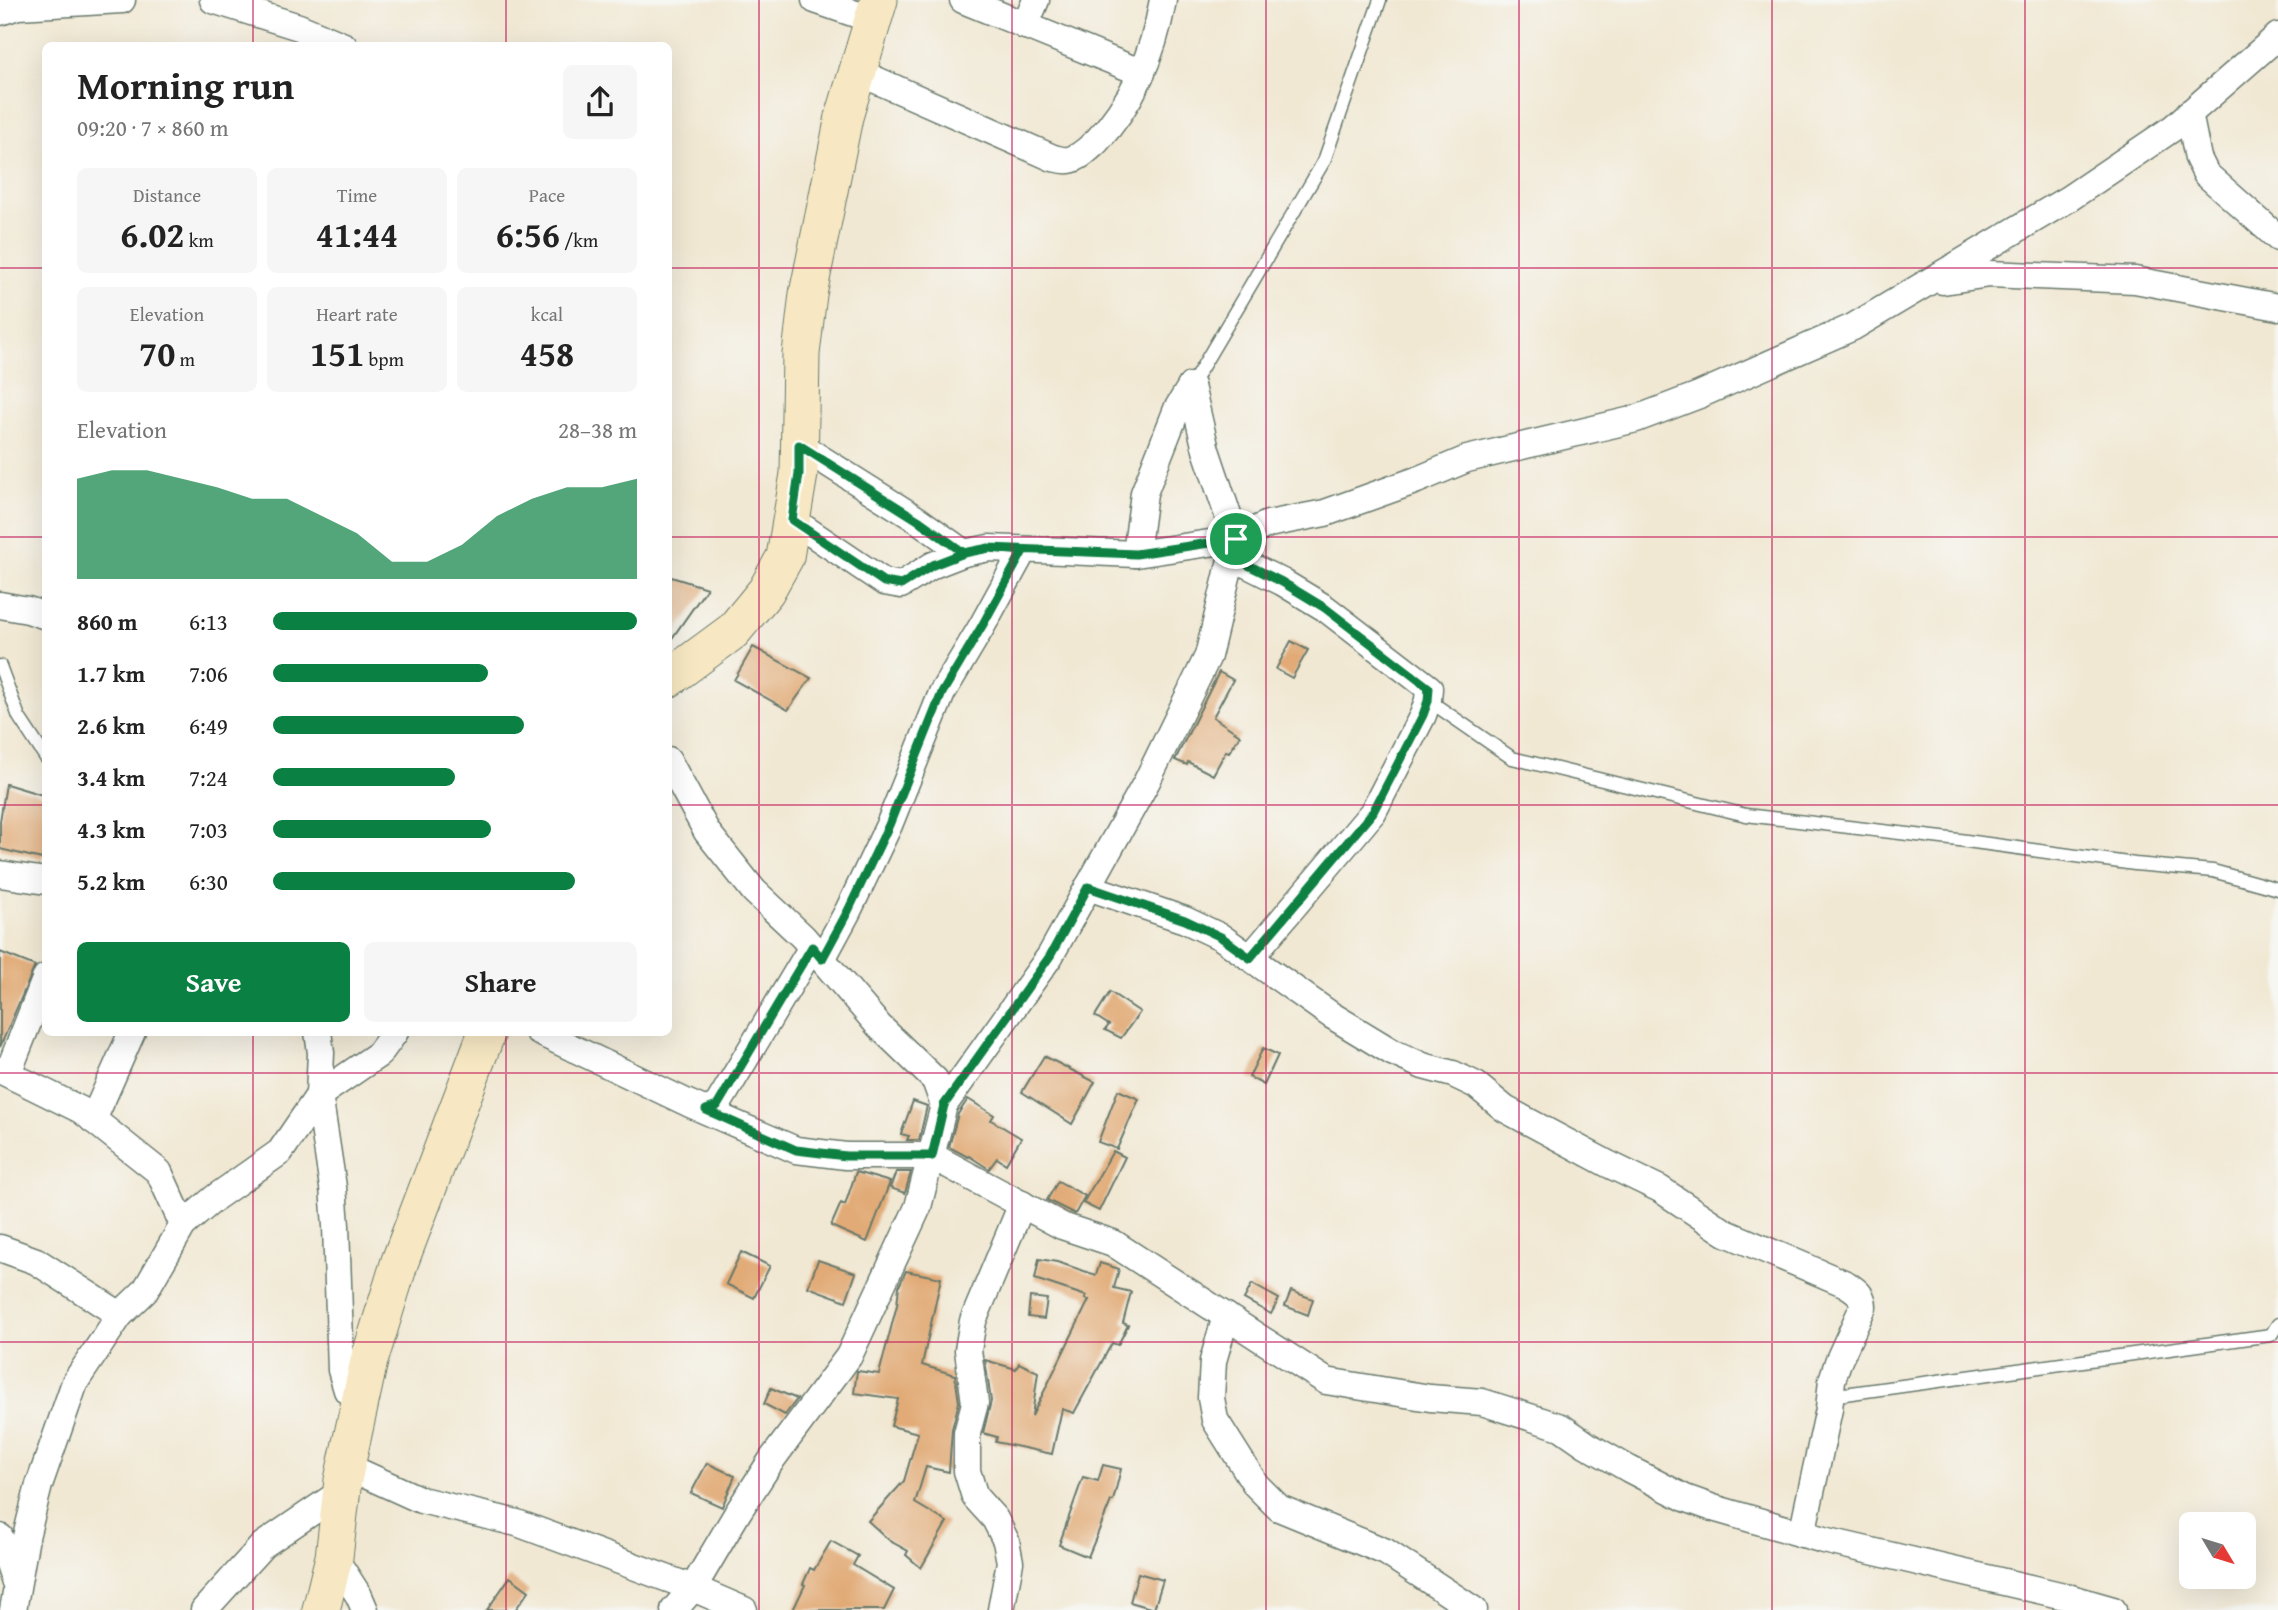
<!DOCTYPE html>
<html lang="en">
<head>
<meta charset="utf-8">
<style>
  :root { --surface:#fff; --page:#f6f6f6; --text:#222; --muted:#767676; --accent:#0b8043 }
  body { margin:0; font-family:"Gentium Book Plus",serif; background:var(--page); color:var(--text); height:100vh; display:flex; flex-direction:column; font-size:26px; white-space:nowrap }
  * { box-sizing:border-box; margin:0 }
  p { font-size:23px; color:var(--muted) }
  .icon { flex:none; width:38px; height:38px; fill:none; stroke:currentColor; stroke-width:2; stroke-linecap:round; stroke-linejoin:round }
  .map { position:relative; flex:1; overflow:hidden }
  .side { position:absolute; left:42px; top:42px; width:630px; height:994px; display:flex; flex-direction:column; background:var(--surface); border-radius:10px; box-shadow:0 7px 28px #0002 }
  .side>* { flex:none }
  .needle { width:46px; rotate:128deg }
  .controls { position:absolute; left:2179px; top:1512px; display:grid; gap:14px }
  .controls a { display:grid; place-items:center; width:77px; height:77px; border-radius:10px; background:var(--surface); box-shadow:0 7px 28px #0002; font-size:35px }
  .pin { position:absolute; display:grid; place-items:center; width:60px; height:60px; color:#fff; margin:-30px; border:4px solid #fff; border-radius:50%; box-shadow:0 2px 7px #0007 }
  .round { display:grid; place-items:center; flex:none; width:74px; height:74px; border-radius:10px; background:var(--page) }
  .summary { display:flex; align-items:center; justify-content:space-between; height:119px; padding:0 35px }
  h1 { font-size:38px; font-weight:700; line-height:52px }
  .metrics { display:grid; grid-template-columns:repeat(3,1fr); gap:10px; height:119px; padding:7px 35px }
  .metrics div { display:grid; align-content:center; border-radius:10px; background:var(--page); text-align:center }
  .metrics b { font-size:35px; font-weight:700 }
  .metrics small { font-size:19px; font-weight:400 }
  .metrics p { font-size:19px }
  .chart { height:196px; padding:14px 35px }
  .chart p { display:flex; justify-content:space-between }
  .chart svg { width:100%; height:126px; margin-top:7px; fill:var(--accent); opacity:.7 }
  .action { display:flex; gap:14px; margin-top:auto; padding:14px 35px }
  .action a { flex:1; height:80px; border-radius:10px; background:var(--accent); color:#fff; font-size:28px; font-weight:700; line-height:80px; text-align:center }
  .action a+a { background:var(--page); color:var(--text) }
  ul { padding:0 35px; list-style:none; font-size:23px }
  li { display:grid; grid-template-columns:112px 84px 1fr; align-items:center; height:52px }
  li i { height:18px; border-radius:9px; background:var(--accent) }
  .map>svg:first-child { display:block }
  .building { fill:#e1aa76 }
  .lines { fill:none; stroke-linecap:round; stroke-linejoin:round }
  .lane-casing { stroke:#68796c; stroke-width:15 }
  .street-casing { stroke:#68796c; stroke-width:29 }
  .secondary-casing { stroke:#68796c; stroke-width:39 }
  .lane { stroke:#fff; stroke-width:12 }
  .street { stroke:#fff; stroke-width:26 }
  .secondary { stroke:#f7e8c3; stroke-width:37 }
  .route-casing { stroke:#fff; stroke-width:14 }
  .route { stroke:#0b8043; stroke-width:9 }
  .grid { fill:none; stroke:#c2185b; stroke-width:2; stroke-opacity:0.55 }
</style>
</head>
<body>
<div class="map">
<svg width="2278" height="1610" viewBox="0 0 2278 1610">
  <rect width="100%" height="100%" fill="#f6f6f2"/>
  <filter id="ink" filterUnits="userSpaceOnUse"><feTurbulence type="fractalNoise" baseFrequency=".0143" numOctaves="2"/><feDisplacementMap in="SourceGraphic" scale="14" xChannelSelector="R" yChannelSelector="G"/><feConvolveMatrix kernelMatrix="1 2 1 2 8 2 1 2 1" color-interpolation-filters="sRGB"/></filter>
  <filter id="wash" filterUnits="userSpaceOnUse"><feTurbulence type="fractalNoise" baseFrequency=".00686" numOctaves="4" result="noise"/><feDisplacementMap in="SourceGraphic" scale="28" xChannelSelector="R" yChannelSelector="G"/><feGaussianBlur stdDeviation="1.57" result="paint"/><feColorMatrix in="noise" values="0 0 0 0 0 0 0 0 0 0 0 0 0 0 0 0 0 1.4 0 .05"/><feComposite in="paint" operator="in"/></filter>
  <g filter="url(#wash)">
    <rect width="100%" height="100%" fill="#f1e8d3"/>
    <g id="blocks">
      <!-- building -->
      <g class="building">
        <path d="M668 576 707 588 668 644Z"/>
        <path d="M1291 641 1308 650 1292 678 1276 669Z"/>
        <path d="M753 647 811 678 788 710 734 680Z"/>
        <path d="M1219 672 1233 680 1213 717 1240 735 1229 752 1226 751 1213 775 1188 762 1187 765 1175 760Z"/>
        <path d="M6 784 46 796V847L42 859 0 849V821Z"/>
        <path d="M0 952 35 966 0 1047Z"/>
        <path d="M1110 992 1140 1012 1121 1038 1105 1030 1109 1025 1095 1016Z"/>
        <path d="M1263 1048 1278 1055 1264 1085 1249 1077Z"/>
        <path d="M1044 1056 1095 1082 1072 1124 1022 1092Z"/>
        <path d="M1118 1090 1139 1099 1117 1149 1098 1142Z"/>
        <path d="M968 1099 994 1115 991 1120 1021 1138 1006 1164 997 1158 989 1169 969 1156 968 1157 949 1147 958 1114Z"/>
        <path d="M913 1101 927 1106 919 1140H907L909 1136 901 1134Z"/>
        <path d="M1113 1151 1125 1157 1099 1211 1083 1203Z"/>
        <path d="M856 1172 890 1182 867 1242 831 1226 841 1203 845 1205Z"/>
        <path d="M896 1172H911L905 1193 890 1188Z"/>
        <path d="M1058 1181 1085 1196 1075 1214 1047 1200Z"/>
        <path d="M741 1252 770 1266 754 1298 726 1284Z"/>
        <path d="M1039 1259 1057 1262 1096 1275 1100 1263 1119 1269 1114 1288 1131 1292 1123 1323 1128 1325 1118 1345 1112 1343 1074 1413 1062 1409 1052 1454 996 1442 997 1437 983 1433 991 1401 985 1360 1016 1369 1019 1363 1038 1372 1032 1416 1089 1300 1085 1299 1086 1296 1035 1279Z"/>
        <path d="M818 1260 856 1273 846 1301 808 1287Z"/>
        <path d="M906 1271 941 1278 922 1365 955 1375 959 1402 952 1429 949 1472 926 1467 915 1503 947 1522 921 1568 906 1555 908 1551 890 1541 868 1521 904 1481 918 1433 891 1426 898 1399 854 1393 857 1371 879 1374 897 1305 899 1286Z"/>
        <path d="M1252 1284 1279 1299 1271 1314 1244 1299Z"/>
        <path d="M1291 1291 1313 1299 1308 1315 1285 1306Z"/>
        <path d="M1030 1297 1047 1299 1044 1319 1028 1317Z"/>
        <path d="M771 1388 797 1399 785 1415 764 1404Z"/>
        <path d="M707 1463 735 1476 722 1507 691 1493Z"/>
        <path d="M1103 1465 1121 1469 1113 1501H1111L1088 1557 1059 1545 1083 1477 1098 1481Z"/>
        <path d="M831 1541 858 1556 853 1565 894 1590 884 1610H793L805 1585 803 1584 810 1568 814 1570Z"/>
        <path d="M1138 1573 1163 1580 1154 1609 1130 1602Z"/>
        <path d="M510 1577 529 1591 515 1610H487Z"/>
      </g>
    </g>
  </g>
  <g filter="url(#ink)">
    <use href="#blocks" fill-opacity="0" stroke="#68796c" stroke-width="2"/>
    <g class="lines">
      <defs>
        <g id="lane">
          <path d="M1191 386 1324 161 1380 0"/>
          <path d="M0 666 19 717 46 758"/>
          <path d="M1428 700 1512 758 1746 815 1959 840 2135 864 2213 871 2278 889"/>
          <path d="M1830 1396 2271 1335 2278 1324"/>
        </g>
        <g id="street">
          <path d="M213 0 299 27 344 46"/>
          <path d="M815 0 873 20"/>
          <path d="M963 0 1142 73"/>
          <path d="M0 12 18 6 122 0"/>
          <path d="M1025 26 1036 0"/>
          <path d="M858 72 1053 158C1058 159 1064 161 1069 160 1080 158 1088 149 1096 142 1133 103 1154 52 1163 0"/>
          <path d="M2189 113 2198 158 2206 174 2278 238"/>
          <path d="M1943 281 1989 274 2135 280 2278 307"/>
          <path d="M799 445 918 520 964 553"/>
          <path d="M792 520 884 582 901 585 933 565 964 553 989 548 1136 554 1236 539 1268 524 1325 513 1417 480 1467 459 1636 419 1699 395 1853 327 2068 199 2173 128 2278 36"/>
          <path d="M1136 554 1144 493 1177 409 1191 386"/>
          <path d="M1232 557 1282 582 1325 608 1429 688 1428 700 1423 715 1373 812 1250 958"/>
          <path d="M0 605 28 610 46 616"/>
          <path d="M668 760 707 832 754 891 803 937 879 1026 935 1080 944 1105"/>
          <path d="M0 874 46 881"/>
          <path d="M1088 887 1185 920 1221 937 1331 1015 1392 1052 1423 1066 1453 1074 1476 1085 1505 1109 1608 1164 1660 1189 1726 1233 1846 1284C1856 1291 1863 1294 1863 1307L1838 1362 1832 1380 1829 1409 1802 1534"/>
          <path d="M822 959 848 911 889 825 942 693 982 626 1023 551"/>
          <path d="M318 1032 321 1053 319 1095 333 1187 336 1226 341 1370 347 1390 361 1398"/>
          <path d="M539 1032 690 1104 796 1150 846 1156H932L1062 1226 1113 1243 1326 1381 1430 1398 1482 1402 1561 1427 1587 1445 1629 1469 1685 1498 1713 1508 1824 1540 2064 1596 2113 1610"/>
          <path d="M0 1070 81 1110 159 1172 183 1225"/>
          <path d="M8 1073 46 977"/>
          <path d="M706 1110 717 1106 812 947"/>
          <path d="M93 1120 132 1032"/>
          <path d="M0 1248 36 1261 120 1315"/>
          <path d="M1226 1316 1213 1361 1211 1398 1215 1420 1256 1485 1279 1508 1386 1552 1474 1610"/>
          <path d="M346 1466 421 1500 517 1523 693 1588 744 1610"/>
          <path d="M0 1537 15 1583"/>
          <path d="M334 1557 359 1596 365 1610"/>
          <path d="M13 1610 26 1537 39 1485 75 1382 120 1315 145 1291 183 1225 216 1197 280 1152 319 1095 379 1054 395 1032"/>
          <path d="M204 1610 263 1545 341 1492"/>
          <path d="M674 1610 693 1588 738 1512 773 1458 849 1356 918 1207 944 1105 1050 956 1147 781 1208 656 1236 539 1206 450 1191 386"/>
          <path d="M1001 1610 1010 1562 1006 1541 995 1519 975 1497 967 1471V1433L975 1403 968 1350 973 1321 1022 1204"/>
        </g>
        <g id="secondary">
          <path d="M668 679 733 631 766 591 785 557 799 474 801 354 808 294 844 117 879 0"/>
          <path d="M321 1610 334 1557 343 1480 369 1361 400 1261 487 1032"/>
        </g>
      </defs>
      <!-- lane casing -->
      <use href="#lane" class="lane-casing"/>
      <!-- street casing -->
      <use href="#street" class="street-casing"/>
      <!-- secondary casing -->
      <use href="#secondary" class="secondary-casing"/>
      <!-- lane -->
      <use href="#lane" class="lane"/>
      <!-- street -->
      <use href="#street" class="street"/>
      <!-- secondary -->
      <use href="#secondary" class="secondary"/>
    </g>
  </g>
  <g class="lines" filter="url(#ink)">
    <defs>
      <path id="route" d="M1236 539 1136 554 989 548 964 553 933 565 901 585 884 582 792 520 799 474V445L918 520 964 553 989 548 1023 551 982 626 942 693 889 825 848 911 822 959 812 947 717 1106 706 1110 796 1150 846 1156H932L944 1105 1050 956 1088 887 1185 920 1221 937 1250 958 1373 812 1423 715 1428 701 1429 688 1325 608 1282 582 1232 557 1236 539"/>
    </defs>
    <!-- route casing -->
    <use href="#route" class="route-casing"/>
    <!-- route -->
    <use href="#route" class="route"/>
  </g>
  <!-- grid -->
  <path class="grid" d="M253 0V46M506 0V46M759 0V1610M1012 0V1610M1266 0V1610M1519 0V1610M1772 0V1610M2025 0V1610M0 268H46M668 268H2278M0 537H46M668 537H2278M0 805H46M668 805H2278M253 1032V1610M506 1032V1610M0 1073H2278M0 1342H2278"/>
</svg>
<div class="controls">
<a><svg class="needle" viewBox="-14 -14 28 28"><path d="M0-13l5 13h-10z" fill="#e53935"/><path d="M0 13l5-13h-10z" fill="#767676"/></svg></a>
</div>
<div class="pin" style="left:1236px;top:539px;background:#1e9e55"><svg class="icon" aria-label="arrive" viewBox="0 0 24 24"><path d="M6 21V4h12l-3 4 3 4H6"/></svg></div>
<section class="side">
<div class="summary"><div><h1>Morning run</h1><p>09:20 · 7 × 860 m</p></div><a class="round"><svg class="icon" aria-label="share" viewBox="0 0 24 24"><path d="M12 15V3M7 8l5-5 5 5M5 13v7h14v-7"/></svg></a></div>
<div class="metrics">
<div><p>Distance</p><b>6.02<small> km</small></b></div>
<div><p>Time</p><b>41:44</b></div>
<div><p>Pace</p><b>6:56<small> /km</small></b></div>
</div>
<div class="metrics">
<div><p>Elevation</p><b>70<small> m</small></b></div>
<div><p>Heart rate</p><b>151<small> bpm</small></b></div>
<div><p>kcal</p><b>458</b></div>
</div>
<div class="chart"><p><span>Elevation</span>28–38 m</p>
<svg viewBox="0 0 160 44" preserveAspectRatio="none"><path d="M0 44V9L10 6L20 6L30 9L40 12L50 16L60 16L70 22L80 28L90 38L100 38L110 32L120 22L130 16L140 12L150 12L160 9V44z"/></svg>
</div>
<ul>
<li><b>860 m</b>6:13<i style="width:100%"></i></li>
<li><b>1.7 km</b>7:06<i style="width:59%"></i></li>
<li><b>2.6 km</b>6:49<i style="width:69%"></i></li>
<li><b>3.4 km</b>7:24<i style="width:50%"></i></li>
<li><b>4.3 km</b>7:03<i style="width:60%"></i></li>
<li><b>5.2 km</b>6:30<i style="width:83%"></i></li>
</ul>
<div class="action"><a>Save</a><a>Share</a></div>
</section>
</div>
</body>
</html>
